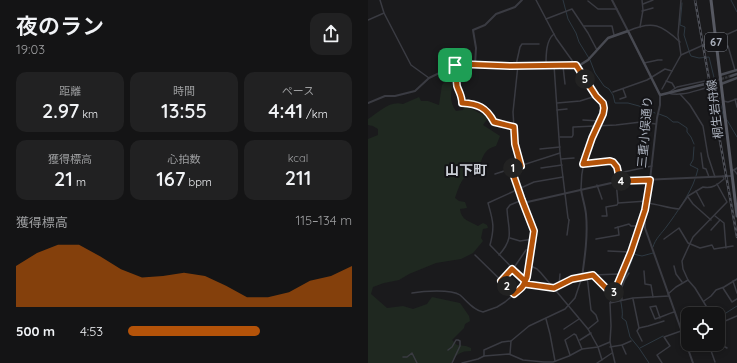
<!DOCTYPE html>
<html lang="ja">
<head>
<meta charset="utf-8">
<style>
  :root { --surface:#141415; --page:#212122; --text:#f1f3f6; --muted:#9d9ea0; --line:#333334; --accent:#b45309 }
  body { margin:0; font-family:Quicksand,"Noto Sans JP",sans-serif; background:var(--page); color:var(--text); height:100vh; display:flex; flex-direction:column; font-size:15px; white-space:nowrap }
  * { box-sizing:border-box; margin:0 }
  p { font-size:13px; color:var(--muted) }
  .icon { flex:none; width:22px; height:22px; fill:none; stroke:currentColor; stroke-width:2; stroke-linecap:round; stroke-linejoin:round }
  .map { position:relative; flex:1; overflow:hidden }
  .details { display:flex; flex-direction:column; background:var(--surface); width:368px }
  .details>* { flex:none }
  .controls { position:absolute; left:313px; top:307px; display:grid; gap:8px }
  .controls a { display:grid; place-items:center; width:44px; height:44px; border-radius:8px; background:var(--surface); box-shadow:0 2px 6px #0003,0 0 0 1px var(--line); font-size:20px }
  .pin { position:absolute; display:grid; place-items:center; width:34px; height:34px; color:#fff; margin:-17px; border-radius:8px; box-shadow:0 2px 6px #0006 }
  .km { position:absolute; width:20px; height:20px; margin:-10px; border-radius:50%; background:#222; color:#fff; font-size:11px; line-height:20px; text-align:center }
  .round { display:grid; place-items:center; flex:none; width:42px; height:42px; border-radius:12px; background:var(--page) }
  .headline { display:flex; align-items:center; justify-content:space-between; height:68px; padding:0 16px }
  h1 { font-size:22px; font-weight:600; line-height:30px }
  .metrics { display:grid; grid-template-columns:repeat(3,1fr); gap:6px; height:68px; padding:4px 16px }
  .metrics div { display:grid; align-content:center; border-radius:10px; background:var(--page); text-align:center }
  .metrics b { font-size:20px; font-weight:600 }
  .metrics small { font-size:11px; font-weight:400 }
  .metrics p { font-size:11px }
  .chart { height:112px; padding:8px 16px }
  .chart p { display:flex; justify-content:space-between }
  .chart svg { width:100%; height:72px; margin-top:4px; fill:var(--accent); opacity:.7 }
  ul { padding:0 16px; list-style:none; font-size:13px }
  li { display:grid; grid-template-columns:64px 48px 1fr; align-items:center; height:30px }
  li i { height:10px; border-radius:5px; background:var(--accent) }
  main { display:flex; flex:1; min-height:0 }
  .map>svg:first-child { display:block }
  .green { fill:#1f2820 }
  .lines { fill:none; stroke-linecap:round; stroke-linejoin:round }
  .stream { stroke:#2e3942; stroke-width:1 }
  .secondary-tunnel { stroke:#37383c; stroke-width:2.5; stroke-dasharray:2.5 1; stroke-linecap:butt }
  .minor { stroke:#3a3b42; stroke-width:1.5 }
  .tertiary { stroke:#3a3b42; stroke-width:2 }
  .secondary { stroke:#484a52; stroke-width:2.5 }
  .primary { stroke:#565861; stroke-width:3 }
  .rail-casing { stroke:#4d4f57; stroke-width:2.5 }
  .rail { stroke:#141417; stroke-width:1; stroke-dasharray:3; stroke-linecap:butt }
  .route-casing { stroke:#fff; stroke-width:8 }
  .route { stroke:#b45309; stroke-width:5 }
  .labels { text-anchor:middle; stroke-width:4; stroke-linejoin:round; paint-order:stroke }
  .shield { fill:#141417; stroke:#7e828b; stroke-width:1 }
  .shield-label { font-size:11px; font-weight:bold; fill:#abb1bd }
  .street-label { font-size:12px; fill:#abb1bd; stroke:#141417 }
  .quarter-label { font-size:14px; font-weight:bold; fill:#ccd0d8; stroke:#141417 }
</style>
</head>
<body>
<main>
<section class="details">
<div class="headline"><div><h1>夜のラン</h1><p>19:03</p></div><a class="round"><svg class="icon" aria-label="share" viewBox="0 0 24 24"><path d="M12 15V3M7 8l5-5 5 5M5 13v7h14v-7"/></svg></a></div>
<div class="metrics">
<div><p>距離</p><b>2.97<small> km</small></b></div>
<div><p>時間</p><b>13:55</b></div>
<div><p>ペース</p><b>4:41<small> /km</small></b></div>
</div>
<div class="metrics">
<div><p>獲得標高</p><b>21<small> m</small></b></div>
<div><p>心拍数</p><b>167<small> bpm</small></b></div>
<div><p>kcal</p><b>211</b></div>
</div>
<div class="chart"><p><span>獲得標高</span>115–134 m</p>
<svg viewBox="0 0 160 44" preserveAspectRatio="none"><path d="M0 44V19L10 11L20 6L30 6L40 13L50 21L60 26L70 25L80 23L90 25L100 31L110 38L120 38L130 35L140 28L150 25L160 19V44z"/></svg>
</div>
<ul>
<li><b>500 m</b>4:53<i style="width:59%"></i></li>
</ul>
</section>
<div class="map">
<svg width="369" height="363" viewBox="0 0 369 363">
  <rect width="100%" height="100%" fill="#1a1a1c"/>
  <!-- green -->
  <path class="green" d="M83 75 87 78C83 89 80 101 88 111L95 110 97 105 120 118 115 125 132 136 128 146C117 149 115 155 112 165 95 175 93 181 87 198L91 201 97 202 99 208 92 209C93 220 101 221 110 226L115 223 119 225 120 228 115 229 113 238 115 241 105 253 93 259 68 263 41 274 31 280 16 283 5 287 3 294 19 308 35 306 45 309 59 304 64 297 92 303 101 316 102 321 97 324 96 328 84 340 89 345 98 346 103 348V351C93 351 88 354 83 363H0V139L10 135V129L5 126 0 125V119C11 112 22 100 35 104L51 97 53 101H60L71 105 74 85Z"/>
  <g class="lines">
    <!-- stream -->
    <g class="stream">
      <path d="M195 0 200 19 208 33 211 42 222 60 227 73 236 86 241 89 245 95 247 103H260L271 106 287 113"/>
      <path d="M363 0 369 12"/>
      <path d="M314 3 312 25 317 27 316 35 322 54 323 56 331 58 341 57 356 118"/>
      <path d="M291 114 299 117 305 122H310L319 128V132L323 137 326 144"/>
      <path d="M359 120 369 137"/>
      <path d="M326 147 325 160 322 165 330 169 328 176"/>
      <path d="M285 247C287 239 294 233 299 226 308 214 323 192 327 179"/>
      <path d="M255 283 264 260 265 254 274 256 285 253"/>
      <path d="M254 286C249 297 256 307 254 318L258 321 262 337 271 348 281 363"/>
      <path d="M350 318 369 306"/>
      <path d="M315 330H320"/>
      <path d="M272 348 295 336"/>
    </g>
    <!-- secondary-tunnel -->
    <path class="secondary-tunnel" d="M337 84 363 76"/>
    <!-- minor -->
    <g class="minor">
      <path d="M12 0 16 13 43 65 61 78"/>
      <path d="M168 0 188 38 236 105C237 117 228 127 224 137 217 155 213 169 213 189"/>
      <path d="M220 1 230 9H249"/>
      <path d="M275 4 285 0"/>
      <path d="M274 11 285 8"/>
      <path d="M178 19 204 9 220 33 229 50"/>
      <path d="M0 20 16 13"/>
      <path d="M216 26H244L246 35"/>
      <path d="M272 27 275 10 274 0"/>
      <path d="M260 31C285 20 294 25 312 42"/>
      <path d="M349 51 360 46 367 70"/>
      <path d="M313 55 369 30"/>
      <path d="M276 63 290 60H294"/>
      <path d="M87 65C89 74 88 78 89 86 91 92 94 96 94 103 110 104 118 108 126 122L146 127"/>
      <path d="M148 65 152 47 154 44H171"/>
      <path d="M150 65 145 112 147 144 153 166"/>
      <path d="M178 65C178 55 178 40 186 34"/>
      <path d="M186 65 192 153 200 218 201 220"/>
      <path d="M195 66 197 84"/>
      <path d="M298 81 304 83 307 88"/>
      <path d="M337 81 338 88C326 91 312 97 300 93L309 87Z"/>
      <path d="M294 89 313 55 310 35 313 0"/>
      <path d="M245 92 279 80 297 69 304 71"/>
      <path d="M312 94 322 105 335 126 340 156 347 177"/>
      <path d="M252 99 258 97 255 89"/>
      <path d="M367 99 369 107"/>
      <path d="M355 101 360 102 369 99"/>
      <path d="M189 103 212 101 228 96"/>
      <path d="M189 110 199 109"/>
      <path d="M215 120 231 121"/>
      <path d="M273 122 275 110"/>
      <path d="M192 137H204L205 135V127H206L248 125 273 122 288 124"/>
      <path d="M172 149 192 147"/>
      <path d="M333 153 335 168 338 169 341 177"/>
      <path d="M193 159 206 158"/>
      <path d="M215 164 242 161H245L249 167 252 181"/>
      <path d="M173 168 194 165"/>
      <path d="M366 170 369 174"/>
      <path d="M251 173 284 166"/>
      <path d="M127 174 192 153"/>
      <path d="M248 181 250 203 279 201"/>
      <path d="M229 185 234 199"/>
      <path d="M328 191 336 206"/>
      <path d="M320 197 325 204 343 220"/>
      <path d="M278 203C290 204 299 208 311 209L320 196 335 187C344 189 349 185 356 179L355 176"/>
      <path d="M234 216H239L238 207 249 205 250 203"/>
      <path d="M347 216 356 223 358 248"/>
      <path d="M247 228 261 224 263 226H271"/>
      <path d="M343 230 352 220"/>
      <path d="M199 235 201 220"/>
      <path d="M142 238 152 241 165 239"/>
      <path d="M228 239 251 235 250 227"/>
      <path d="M296 239 311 228 320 243 332 248 344 245 346 249 365 246"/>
      <path d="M240 251 262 252"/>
      <path d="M107 255 146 293"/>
      <path d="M131 255C147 237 140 230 139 209L142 205 154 200"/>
      <path d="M161 265 169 269 173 273 220 329 230 347 234 360"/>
      <path d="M306 266 308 274 314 282"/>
      <path d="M276 271 277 284 283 285 285 297"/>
      <path d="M225 275 250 274 253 275"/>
      <path d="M219 276 223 310 228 315 230 321 220 329"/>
      <path d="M133 281 145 269 158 250 164 249"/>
      <path d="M157 281 122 245C127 226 125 221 120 203L166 182 195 177"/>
      <path d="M365 281 369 293"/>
      <path d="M157 284 186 288 204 279 225 275 244 294"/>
      <path d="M191 286 192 274"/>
      <path d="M355 288 364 302 369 299"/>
      <path d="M44 293C55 291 83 289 92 295 99 301 105 310 115 312L129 307 137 302 156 286 159 277 166 231 149 189 143 168"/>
      <path d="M300 294 308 287 320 280"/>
      <path d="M265 299 271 328 280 326 296 321"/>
      <path d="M254 300C252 291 255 281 261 273"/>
      <path d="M336 301 343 296 348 290 356 287 369 279"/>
      <path d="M242 303 265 298 301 296"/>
      <path d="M343 314 327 288 320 280 315 269 314 261 325 237 359 202 349 184"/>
      <path d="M292 318 288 306 282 307 287 319C294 317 299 314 306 312"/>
      <path d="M178 319 182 334 187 361"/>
      <path d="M350 324 369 316"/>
      <path d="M312 325H320"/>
      <path d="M271 328 269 331 274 341"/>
      <path d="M196 329 211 319"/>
      <path d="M212 340 223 333"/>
      <path d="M350 343 359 348"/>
      <path d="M254 345 258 354"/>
      <path d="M341 345 347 362"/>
      <path d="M242 347 254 345 263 341"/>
      <path d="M320 348 341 344"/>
      <path d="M80 350 84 347 88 340H90L92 341V346L84 363"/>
      <path d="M142 354 143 341"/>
      <path d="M202 355 197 340 206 334 208 335 214 349"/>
      <path d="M116 356V350L134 342 143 341 161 326 197 309 207 298 214 277"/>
      <path d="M35 357H39L44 353 49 363"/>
      <path d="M94 363 110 359 116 356 141 354 155 360 176 362H185L201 356 214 349 230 347 242 342"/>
      <path d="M229 363 244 353"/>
      <path d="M247 363 242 342 243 326 242 303 263 252 277 210"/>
      <path d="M294 363 289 355 302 346 296 337 313 331"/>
    </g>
    <!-- tertiary -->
    <g class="tertiary">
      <path d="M244 0 260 31"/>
      <path d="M107 65 108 48 105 30 117 25 128 14 147 7 154 0"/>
      <path d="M292 95V105L289 118 282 180 277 210V228L325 363"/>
      <path d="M0 103 17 96H27L47 91 61 78 90 64"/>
      <path d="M364 171 369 168"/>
      <path d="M213 189C214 197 217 205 218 214 220 235 217 256 214 277"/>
      <path d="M155 203 252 181 363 176"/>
    </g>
    <!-- secondary -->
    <g class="secondary">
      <path d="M90 64 143 65H212L220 60 240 38 260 31 292 95 337 84"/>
      <path d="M352 75 369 70"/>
      <path d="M363 76 369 74"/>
      <path d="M353 84 369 78"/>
    </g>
    <!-- primary -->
    <path class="primary" d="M343 0 369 216"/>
    <defs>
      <path id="rail" d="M327 0 369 237"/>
    </defs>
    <!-- rail casing -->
    <use href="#rail" class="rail-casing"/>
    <!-- rail -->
    <use href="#rail" class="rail"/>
  </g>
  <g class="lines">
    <defs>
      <path id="route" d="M87 65C89 74 88 78 89 86 91 92 94 96 94 103 110 104 118 107 126 122L146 127 147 144 153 166 143 168 154 200 166 231 159 277C155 287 155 287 146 294L133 281 144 269 157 281V284L186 288 204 279 225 275 245 295 263 252 277 210 282 180 252 181 249 167 245 162 242 161 215 164 224 138 235 114 236 108 235 103 228 96 208 65 143 66 92 64 87 65"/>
    </defs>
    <!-- route casing -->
    <use href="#route" class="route-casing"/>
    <!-- route -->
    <use href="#route" class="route"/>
  </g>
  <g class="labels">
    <!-- shield labels -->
    <rect class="shield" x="337" y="33" width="22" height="18" rx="3"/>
    <g class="shield-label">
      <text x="348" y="46">67</text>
    </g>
    <!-- street labels -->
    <g class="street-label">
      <text transform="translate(347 109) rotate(-97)" y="4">桐生岩舟線</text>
      <text transform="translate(277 132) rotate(-85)" y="4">三重小俣通り</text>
    </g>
    <!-- quarter labels -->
    <g class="quarter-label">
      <text x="98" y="175">山下町</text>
    </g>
  </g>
</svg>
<div class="controls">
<a><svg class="icon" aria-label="locate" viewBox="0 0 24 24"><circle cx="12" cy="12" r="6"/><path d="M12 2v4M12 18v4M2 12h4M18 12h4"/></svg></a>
</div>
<div class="pin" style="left:87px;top:65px;background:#1e9e55"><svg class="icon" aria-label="arrive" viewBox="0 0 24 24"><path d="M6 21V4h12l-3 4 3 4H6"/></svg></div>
<b class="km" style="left:145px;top:168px">1</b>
<b class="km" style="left:139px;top:286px">2</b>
<b class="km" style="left:246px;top:292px">3</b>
<b class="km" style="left:253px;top:181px">4</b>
<b class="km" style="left:217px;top:79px">5</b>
</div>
</main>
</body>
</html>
